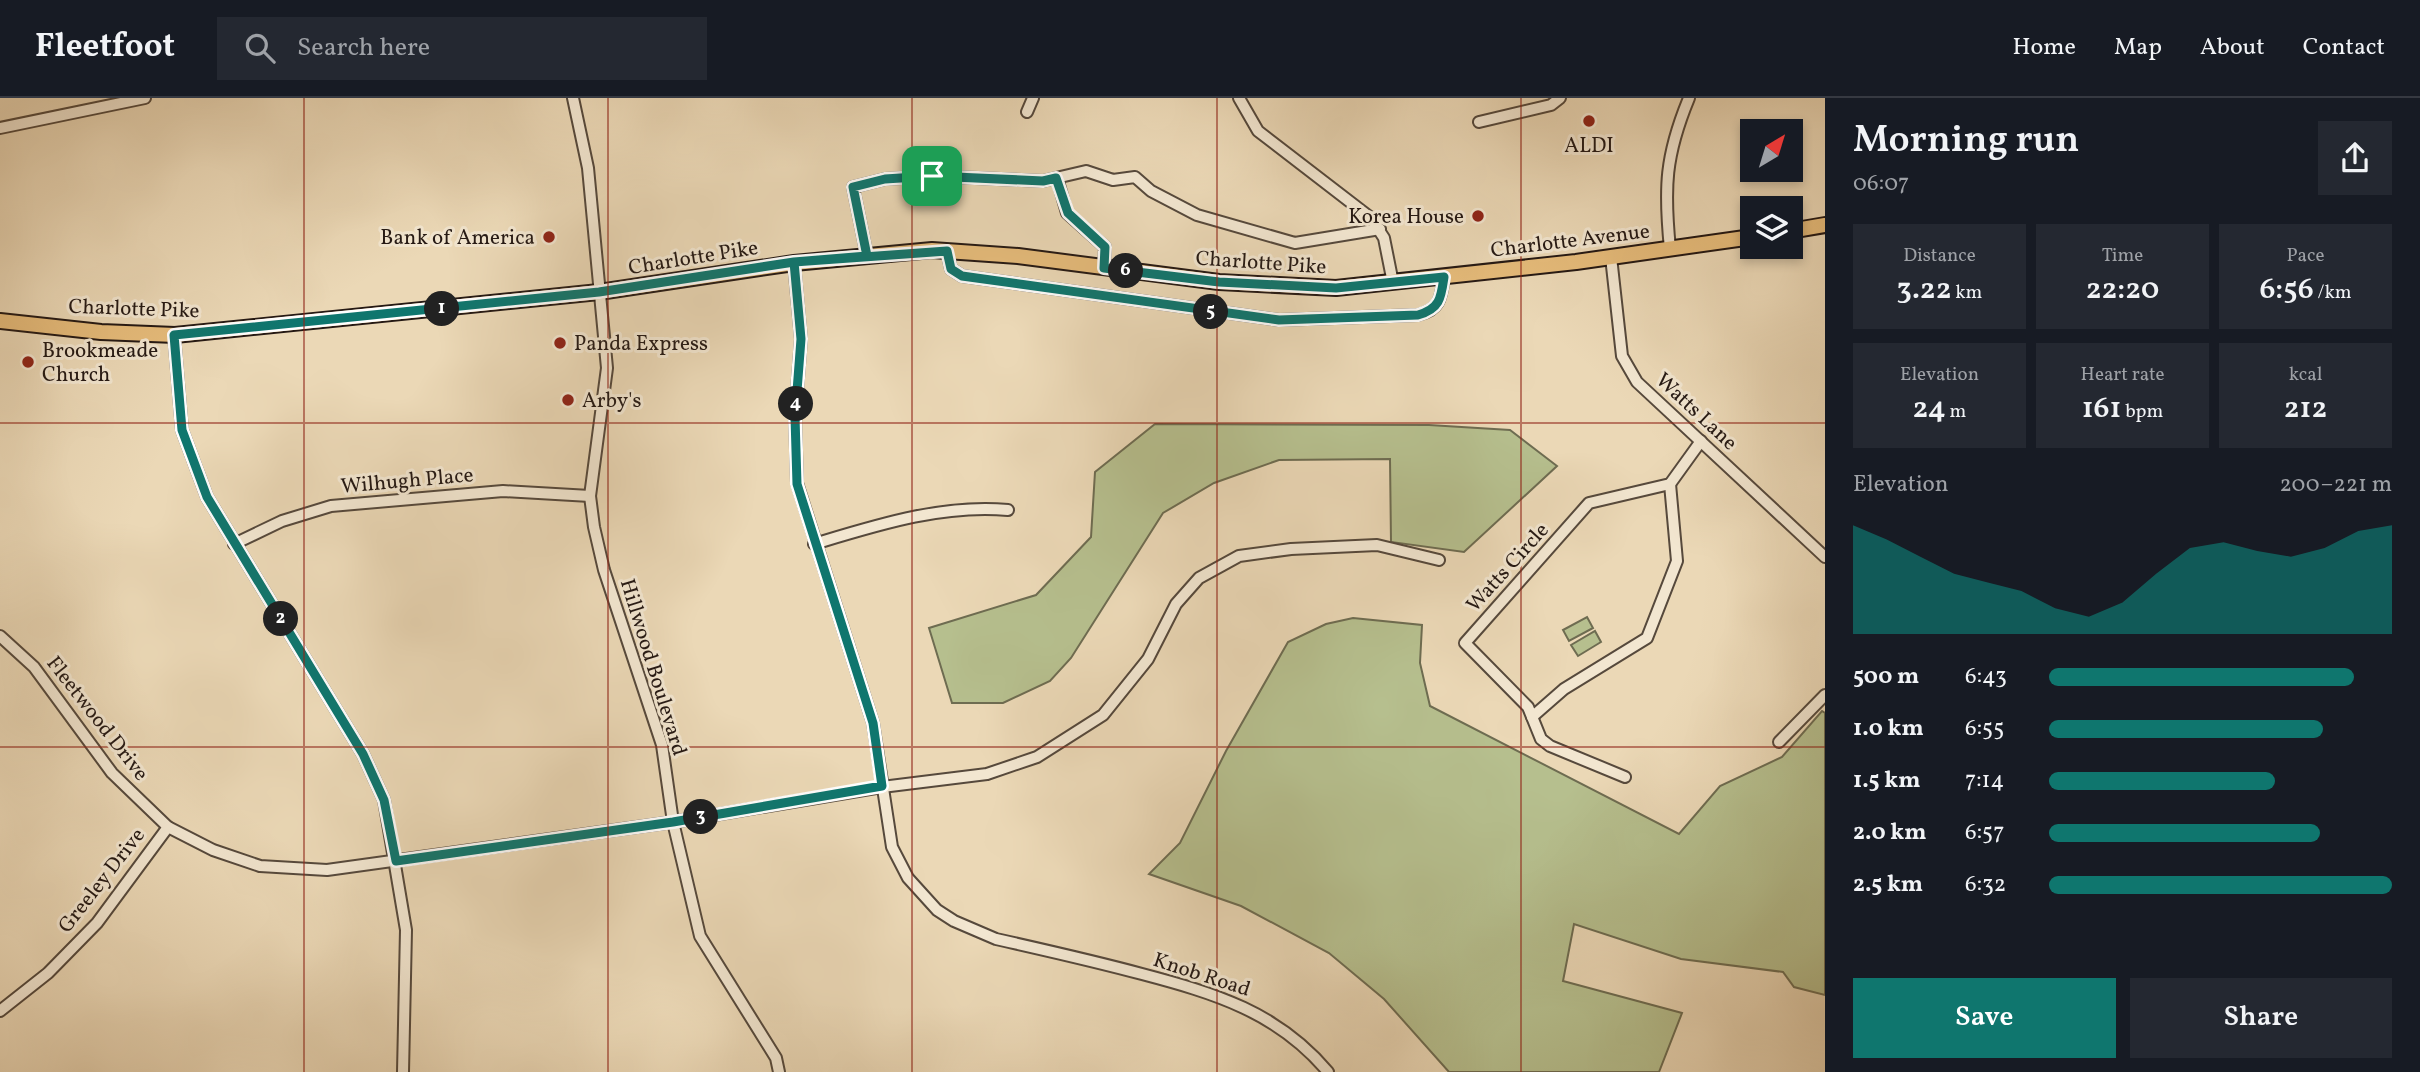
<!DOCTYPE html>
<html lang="en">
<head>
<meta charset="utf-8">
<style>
  :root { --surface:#171b24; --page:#242831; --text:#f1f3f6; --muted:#9ea1a6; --line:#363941; --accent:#0f766e }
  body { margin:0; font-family:Vollkorn,serif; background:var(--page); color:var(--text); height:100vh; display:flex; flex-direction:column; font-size:26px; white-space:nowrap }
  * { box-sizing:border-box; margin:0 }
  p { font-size:23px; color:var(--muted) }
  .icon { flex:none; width:38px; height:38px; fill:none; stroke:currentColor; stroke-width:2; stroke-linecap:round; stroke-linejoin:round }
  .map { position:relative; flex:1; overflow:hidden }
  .sheet { display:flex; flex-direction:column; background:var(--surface); width:595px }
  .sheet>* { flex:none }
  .needle { width:46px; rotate:38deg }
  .controls { position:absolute; left:1740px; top:21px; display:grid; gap:14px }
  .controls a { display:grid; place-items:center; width:63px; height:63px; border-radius:0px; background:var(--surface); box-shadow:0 4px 10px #0003; font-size:35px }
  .pin { position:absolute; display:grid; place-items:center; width:60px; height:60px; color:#fff; margin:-30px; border-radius:14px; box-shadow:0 4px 10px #0006 }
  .km { position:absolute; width:35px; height:35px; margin:-18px; border-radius:50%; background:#222; color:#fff; font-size:19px; line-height:35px; text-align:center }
  .round { display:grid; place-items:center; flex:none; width:74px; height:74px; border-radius:0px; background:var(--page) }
  .head { display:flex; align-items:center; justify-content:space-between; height:119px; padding:0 28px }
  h1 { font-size:38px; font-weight:600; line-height:52px }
  .figures { display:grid; grid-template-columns:repeat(3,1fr); gap:10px; height:119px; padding:7px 28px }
  .figures div { display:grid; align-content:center; border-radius:0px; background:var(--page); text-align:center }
  .figures b { font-size:30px; font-weight:600 }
  .figures small { font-size:19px; font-weight:400 }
  .figures p { font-size:19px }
  .chart { height:196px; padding:14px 28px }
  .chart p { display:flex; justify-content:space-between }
  .chart svg { width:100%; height:126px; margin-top:7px; fill:var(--accent); opacity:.7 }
  .action { display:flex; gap:14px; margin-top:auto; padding:14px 28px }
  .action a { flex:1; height:80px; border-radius:0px; background:var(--accent); color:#fff; font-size:28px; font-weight:600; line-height:80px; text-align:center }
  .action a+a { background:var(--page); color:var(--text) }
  ul { padding:0 28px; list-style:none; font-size:23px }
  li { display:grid; grid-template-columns:112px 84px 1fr; align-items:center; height:52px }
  li i { height:18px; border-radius:9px; background:var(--accent) }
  header { display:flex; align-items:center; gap:42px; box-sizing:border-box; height:98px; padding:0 35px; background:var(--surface); border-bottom:2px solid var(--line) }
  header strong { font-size:33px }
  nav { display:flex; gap:38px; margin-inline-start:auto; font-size:24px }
  .search { width:490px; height:63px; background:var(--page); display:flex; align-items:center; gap:18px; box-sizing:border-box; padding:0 24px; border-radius:0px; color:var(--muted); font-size:26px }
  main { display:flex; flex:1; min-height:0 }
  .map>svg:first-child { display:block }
  .green { fill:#b6bf8e; stroke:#6e6c51; stroke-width:2 }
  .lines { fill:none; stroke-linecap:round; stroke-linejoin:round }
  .minor-casing { stroke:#56493c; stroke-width:14 }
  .major-casing { stroke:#251914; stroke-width:18 }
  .minor { stroke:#f2e6d0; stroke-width:10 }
  .major { stroke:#e6bc7b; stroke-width:14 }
  .route-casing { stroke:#fff; stroke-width:14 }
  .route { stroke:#0f766e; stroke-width:9 }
  .grid { fill:none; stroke:#8f2418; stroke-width:2; stroke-opacity:0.55 }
  .poi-dot { fill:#8f2418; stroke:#f2e6d0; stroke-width:2.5 }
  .labels { text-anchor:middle; stroke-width:6; stroke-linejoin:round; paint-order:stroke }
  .poi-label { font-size:21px; fill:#251914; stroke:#f2e6d0; text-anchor:start }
  .street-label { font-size:21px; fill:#251914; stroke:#f2e6d0 }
</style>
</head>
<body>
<header>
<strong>Fleetfoot</strong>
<div class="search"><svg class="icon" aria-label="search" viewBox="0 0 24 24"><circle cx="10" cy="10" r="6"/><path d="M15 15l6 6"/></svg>Search here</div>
<nav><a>Home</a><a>Map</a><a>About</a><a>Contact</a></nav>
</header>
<main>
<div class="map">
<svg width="1825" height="974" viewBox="0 0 1825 974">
  <rect width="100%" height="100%" fill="#ebd8b6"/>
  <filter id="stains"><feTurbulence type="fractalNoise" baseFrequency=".00286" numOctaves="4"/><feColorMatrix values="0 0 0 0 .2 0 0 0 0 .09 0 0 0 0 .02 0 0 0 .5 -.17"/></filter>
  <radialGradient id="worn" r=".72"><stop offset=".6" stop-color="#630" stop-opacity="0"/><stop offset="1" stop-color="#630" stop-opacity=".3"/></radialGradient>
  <!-- green -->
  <g class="green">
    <path d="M1155 326 1429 327 1510 332 1557 368 1464 454 1391 444 1390 361 1279 362 1214 385 1163 415 1071 560 1050 583 1003 605H952L929 530 1036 497 1091 439 1095 374Z"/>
    <path d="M1587 519 1593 530 1569 543 1563 532Z"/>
    <path d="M1353 520 1422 527 1420 565 1430 608 1679 736 1720 688 1782 659 1822 613 1825 615V897L1794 889 1783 874 1681 861 1574 826 1563 883 1682 915 1659 974H1449L1384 901 1329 855 1241 808 1149 776 1180 745 1226 653 1288 544 1326 526Z"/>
    <path d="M1595 533 1601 544 1578 558 1571 547Z"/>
  </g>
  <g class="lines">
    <defs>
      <g id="minor">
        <path d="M573 0 588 70 607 270 590 398 594 429 604 472 662 647 673 724 700 838 776 960 779 974"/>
        <path d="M1239 0 1258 33 1371 120 1384 140 1393 185"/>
        <path d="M1027 14 1033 0"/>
        <path d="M1479 24 1551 7 1560 0"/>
        <path d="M0 30 145 0"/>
        <path d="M1057 80 1067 115 1105 149 1104 170"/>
        <path d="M1670 151C1664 90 1665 58 1689 0"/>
        <path d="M947 153 951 171 962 178 1279 222 1418 217C1440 212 1441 200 1444 179"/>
        <path d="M867 158 853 89 885 81 932 78 1043 83 1086 73 1113 82 1135 79 1151 93 1197 117 1295 145 1380 131"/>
        <path d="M1611 159 1622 258 1637 284 1825 459"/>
        <path d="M794 165 801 241 795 319 797 385 873 625 892 749 908 780 937 812 954 823 996 841C1045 852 1094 863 1142 876 1214 895 1278 914 1328 974"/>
        <path d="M174 237 182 332 207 399 363 656 384 702 406 832 403 974"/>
        <path d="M234 446 282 423 331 408 503 393 590 398"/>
        <path d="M814 446C877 427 942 406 1008 412"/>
        <path d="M0 538 34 569 112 675 168 729 213 752 260 768 327 772 673 724 882 689 987 676 1037 659 1103 617 1148 561 1176 506 1199 480 1239 458 1291 451 1377 447 1439 462"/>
        <path d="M1532 619 1564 591 1647 540 1677 463 1670 386"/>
        <path d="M1779 644 1825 597"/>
        <path d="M1625 679 1550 648 1541 641 1528 609 1465 545 1589 405 1670 386 1701 343"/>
        <path d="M0 913 48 875 97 825 168 729"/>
      </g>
      <g id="major">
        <path d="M1790 133 1825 127"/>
        <path d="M0 223 101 234 175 237 599 194 794 165 932 152 1018 158 1219 184 1336 190 1576 164 1752 139"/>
      </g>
    </defs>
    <!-- minor casing -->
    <use href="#minor" class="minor-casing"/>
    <!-- major casing -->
    <use href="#major" class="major-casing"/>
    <!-- minor -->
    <use href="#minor" class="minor"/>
    <!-- major -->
    <use href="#major" class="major"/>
  </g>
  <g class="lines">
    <defs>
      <path id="route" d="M932 78 885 81 853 89 867 158 794 164 599 194 174 237 182 332 207 399 363 656 384 702 396 763 673 724 882 688 873 625 797 386 795 319 801 241 794 164 947 153 951 171 962 178 1279 222 1418 217C1440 211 1441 200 1444 179L1336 190 1219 184 1104 170 1105 149 1068 115 1056 80 1043 83 932 78"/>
    </defs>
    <!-- route casing -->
    <use href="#route" class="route-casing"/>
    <!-- route -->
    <use href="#route" class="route"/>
  </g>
  <!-- grid -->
  <path class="grid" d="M304 0V974M608 0V974M912 0V974M1217 0V974M1521 0V974M0 325H1825M0 649H1825"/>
  <!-- markers -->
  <g class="poi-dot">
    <circle cx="1589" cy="23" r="7"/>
    <circle cx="1478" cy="118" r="7"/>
    <circle cx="549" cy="139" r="7"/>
    <circle cx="560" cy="245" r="7"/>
    <circle cx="28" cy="264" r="7"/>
    <circle cx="568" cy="302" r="7"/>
  </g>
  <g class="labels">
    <!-- poi labels -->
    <g class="poi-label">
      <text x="1589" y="54" text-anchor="middle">ALDI</text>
      <text x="1464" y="125" text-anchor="end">Korea House</text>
      <text x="535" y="146" text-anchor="end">Bank of America</text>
      <text x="574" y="252">Panda Express</text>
      <text x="42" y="259">Brookmeade<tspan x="42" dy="24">Church</tspan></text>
      <text x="582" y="309">Arby's</text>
    </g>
    <!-- street labels -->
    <g class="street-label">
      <text transform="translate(1570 142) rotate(-7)" y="7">Charlotte Avenue</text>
      <text transform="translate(693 159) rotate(-9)" y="7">Charlotte Pike</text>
      <text transform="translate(1261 164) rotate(4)" y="7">Charlotte Pike</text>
      <text transform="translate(134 210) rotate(2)" y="7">Charlotte Pike</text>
      <text transform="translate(1697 313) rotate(43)" y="7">Watts Lane</text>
      <text transform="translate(407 382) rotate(-5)" y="7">Wilhugh Place</text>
      <text transform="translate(1507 469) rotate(-48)" y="7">Watts Circle</text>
      <text transform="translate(654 569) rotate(73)" y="7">Hillwood Boulevard</text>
      <text transform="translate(98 620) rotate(52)" y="7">Fleetwood Drive</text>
      <text transform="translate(101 782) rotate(-52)" y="7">Greeley Drive</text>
      <text transform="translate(1202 876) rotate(18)" y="7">Knob Road</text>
    </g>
  </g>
  <rect width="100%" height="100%" filter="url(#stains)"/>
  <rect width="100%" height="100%" fill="url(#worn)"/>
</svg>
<div class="controls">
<a><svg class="needle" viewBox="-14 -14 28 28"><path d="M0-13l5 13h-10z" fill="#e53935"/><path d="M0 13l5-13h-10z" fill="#9ea1a6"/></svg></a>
<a><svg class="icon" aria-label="layers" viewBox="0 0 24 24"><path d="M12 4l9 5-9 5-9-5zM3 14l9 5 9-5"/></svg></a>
</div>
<div class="pin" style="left:932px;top:78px;background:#1e9e55"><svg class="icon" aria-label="arrive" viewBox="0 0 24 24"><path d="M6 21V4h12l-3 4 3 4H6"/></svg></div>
<b class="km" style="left:442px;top:211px">1</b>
<b class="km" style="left:281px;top:521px">2</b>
<b class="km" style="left:701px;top:719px">3</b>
<b class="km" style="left:796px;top:306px">4</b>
<b class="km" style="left:1211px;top:214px">5</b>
<b class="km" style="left:1126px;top:173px">6</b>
</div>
<section class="sheet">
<div class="head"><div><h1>Morning run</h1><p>06:07</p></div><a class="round"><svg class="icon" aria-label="share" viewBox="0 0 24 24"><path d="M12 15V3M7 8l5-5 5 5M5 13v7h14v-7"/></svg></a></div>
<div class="figures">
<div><p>Distance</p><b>3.22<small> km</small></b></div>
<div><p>Time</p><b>22:20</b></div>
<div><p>Pace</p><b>6:56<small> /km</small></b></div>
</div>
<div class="figures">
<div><p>Elevation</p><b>24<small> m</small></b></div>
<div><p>Heart rate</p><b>161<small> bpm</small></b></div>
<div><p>kcal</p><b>212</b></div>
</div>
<div class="chart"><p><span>Elevation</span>200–221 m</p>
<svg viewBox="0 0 160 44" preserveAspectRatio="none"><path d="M0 44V6L10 11L20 17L30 23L40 26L50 29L60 35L70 38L80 33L90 23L100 14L110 12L120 15L130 17L140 14L150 8L160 6V44z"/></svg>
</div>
<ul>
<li><b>500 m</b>6:43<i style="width:89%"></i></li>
<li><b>1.0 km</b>6:55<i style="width:80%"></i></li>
<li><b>1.5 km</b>7:14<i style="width:66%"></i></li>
<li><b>2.0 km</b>6:57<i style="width:79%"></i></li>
<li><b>2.5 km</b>6:32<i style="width:100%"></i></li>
</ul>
<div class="action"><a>Save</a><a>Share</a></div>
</section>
</main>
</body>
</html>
